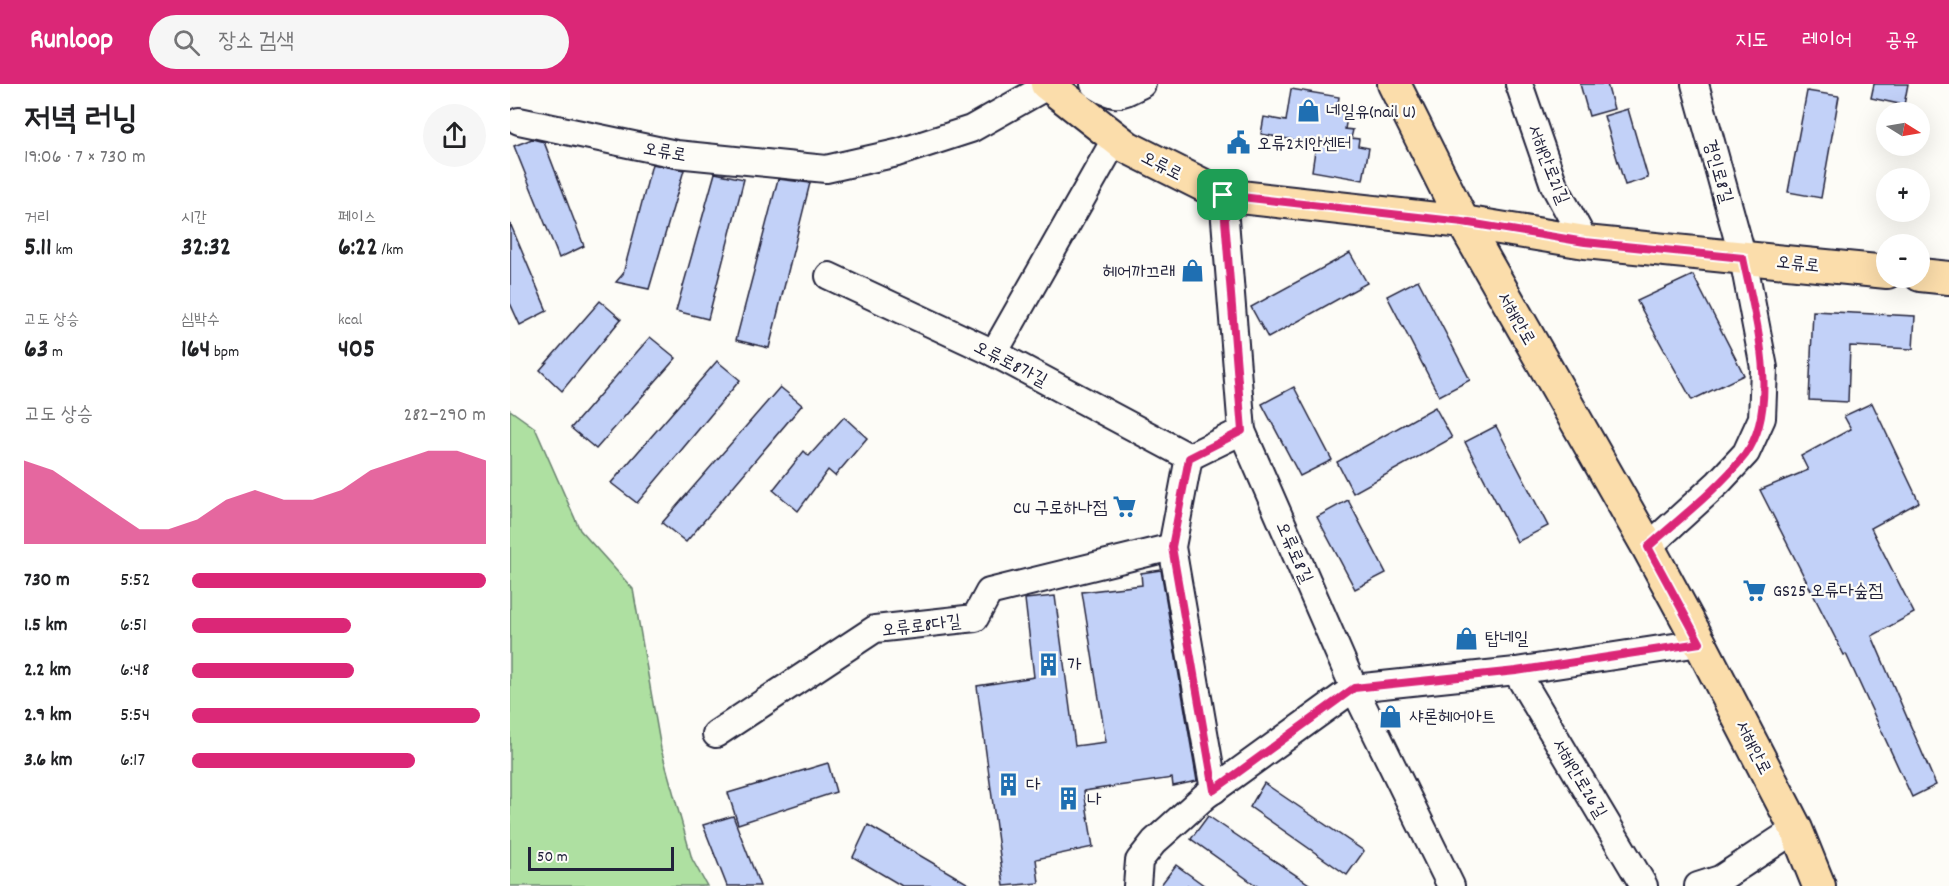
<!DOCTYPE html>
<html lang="ko">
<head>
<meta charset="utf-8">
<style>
  :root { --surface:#fff; --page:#f6f6f6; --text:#202124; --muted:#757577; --accent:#db2777 }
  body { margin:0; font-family:Dekko,"Poor Story",sans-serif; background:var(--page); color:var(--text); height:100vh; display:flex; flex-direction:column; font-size:22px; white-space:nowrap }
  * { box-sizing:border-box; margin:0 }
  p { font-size:20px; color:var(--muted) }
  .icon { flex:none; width:33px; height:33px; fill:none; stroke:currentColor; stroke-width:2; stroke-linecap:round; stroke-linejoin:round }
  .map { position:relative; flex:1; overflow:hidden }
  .panel { display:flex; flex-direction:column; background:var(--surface); width:510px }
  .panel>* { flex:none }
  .needle { width:39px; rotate:101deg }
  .controls { position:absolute; left:1366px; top:18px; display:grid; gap:12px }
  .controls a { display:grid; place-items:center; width:54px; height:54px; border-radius:50%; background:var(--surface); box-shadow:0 6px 24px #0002; font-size:30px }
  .scale { position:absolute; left:18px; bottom:15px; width:146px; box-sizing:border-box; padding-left:6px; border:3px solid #22223b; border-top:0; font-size:16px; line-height:21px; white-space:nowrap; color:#22223b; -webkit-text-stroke:4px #fdfcf7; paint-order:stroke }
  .pin { position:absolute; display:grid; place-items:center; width:51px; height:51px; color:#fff; margin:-26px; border-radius:12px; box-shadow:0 3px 9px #0006 }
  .round { display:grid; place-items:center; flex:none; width:63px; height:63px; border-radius:32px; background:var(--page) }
  .summary { display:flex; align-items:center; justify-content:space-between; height:102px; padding:0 24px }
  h1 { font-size:33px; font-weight:700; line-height:45px }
  .figures { display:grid; grid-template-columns:repeat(3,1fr); gap:9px; height:102px; padding:6px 24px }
  .figures div { display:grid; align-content:center }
  .figures b { font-size:26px; font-weight:700 }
  .figures small { font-size:16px; font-weight:400 }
  .figures p { font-size:16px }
  .chart { height:168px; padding:12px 24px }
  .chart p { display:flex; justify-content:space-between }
  .chart svg { width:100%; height:108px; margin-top:6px; fill:var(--accent); opacity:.7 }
  ul { padding:0 24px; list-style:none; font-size:20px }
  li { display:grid; grid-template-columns:96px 72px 1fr; align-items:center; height:45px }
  li i { height:15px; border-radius:8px; background:var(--accent) }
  header { display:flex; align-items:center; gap:36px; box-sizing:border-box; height:84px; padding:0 30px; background:var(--accent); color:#fff }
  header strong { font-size:28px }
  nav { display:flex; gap:33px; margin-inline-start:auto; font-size:21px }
  .search { width:420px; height:54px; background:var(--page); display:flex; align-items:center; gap:15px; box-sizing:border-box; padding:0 21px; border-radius:33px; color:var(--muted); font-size:22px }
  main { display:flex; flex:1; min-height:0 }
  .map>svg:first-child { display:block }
  .green { fill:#aee0a1; stroke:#68816e; stroke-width:1.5 }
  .building { fill:#c2d1f8; stroke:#22223b; stroke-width:1.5 }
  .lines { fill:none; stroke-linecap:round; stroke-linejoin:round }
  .minor-casing { stroke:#22223b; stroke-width:30 }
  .major-casing { stroke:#22223b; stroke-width:36 }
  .minor { stroke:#fdfcf7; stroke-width:26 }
  .major { stroke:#fbddab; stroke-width:32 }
  .route-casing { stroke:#fff; stroke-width:12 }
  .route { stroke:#db2777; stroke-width:8 }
  .labels { text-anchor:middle; stroke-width:4.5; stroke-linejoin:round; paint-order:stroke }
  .poi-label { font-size:18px; fill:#22223b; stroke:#fdfcf7; text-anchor:start }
  .street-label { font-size:18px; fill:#22223b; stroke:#fdfcf7 }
</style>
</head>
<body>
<header>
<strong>Runloop</strong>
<div class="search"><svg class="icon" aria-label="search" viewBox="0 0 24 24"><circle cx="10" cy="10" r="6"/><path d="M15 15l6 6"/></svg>장소 검색</div>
<nav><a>지도</a><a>레이어</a><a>공유</a></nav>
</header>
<main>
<section class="panel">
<div class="summary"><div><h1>저녁 러닝</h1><p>19:06 · 7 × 730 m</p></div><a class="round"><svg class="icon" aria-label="share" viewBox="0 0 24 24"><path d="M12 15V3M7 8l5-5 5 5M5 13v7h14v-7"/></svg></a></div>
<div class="figures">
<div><p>거리</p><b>5.11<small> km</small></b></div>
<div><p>시간</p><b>32:32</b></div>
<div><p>페이스</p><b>6:22<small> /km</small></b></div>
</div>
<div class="figures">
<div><p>고도 상승</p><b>63<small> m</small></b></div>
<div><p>심박수</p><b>164<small> bpm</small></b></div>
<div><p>kcal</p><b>405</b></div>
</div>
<div class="chart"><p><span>고도 상승</span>282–290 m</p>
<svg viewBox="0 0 160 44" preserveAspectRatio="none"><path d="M0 44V10L10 14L20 22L30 30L40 38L50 38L60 34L70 26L80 22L90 26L100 26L110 22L120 14L130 10L140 6L150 6L160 10V44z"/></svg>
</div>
<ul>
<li><b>730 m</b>5:52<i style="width:100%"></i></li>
<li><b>1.5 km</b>6:51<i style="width:54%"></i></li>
<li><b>2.2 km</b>6:48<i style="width:55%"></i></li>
<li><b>2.9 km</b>5:54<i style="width:98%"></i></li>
<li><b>3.6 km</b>6:17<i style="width:76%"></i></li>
</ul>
</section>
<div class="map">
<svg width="1439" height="802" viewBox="0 0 1439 802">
  <rect width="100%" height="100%" fill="#fdfcf7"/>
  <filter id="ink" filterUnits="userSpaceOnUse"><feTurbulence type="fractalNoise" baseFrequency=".0167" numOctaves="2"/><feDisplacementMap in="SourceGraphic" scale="12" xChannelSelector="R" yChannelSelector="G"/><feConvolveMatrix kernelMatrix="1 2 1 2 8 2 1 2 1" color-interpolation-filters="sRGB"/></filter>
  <g filter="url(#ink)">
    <!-- green -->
    <path class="green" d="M0 326 25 344 70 446 123 505 151 665 182 775 197 802H0Z"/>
    <!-- building -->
    <g class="building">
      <path d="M1070 0H1097L1104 25 1079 32Z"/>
      <path d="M1364 0H1398L1394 21 1361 14Z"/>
      <path d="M781 5 829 13 827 26 838 28 835 45 843 46 841 54 849 55 848 62 859 64 853 96 802 87 806 60 751 50 754 33 776 37Z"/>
      <path d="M1297 7 1329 12 1311 114 1278 108Z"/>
      <path d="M1118 25 1138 94 1115 101 1094 32Z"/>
      <path d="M22 55 34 58 74 162 49 174 4 62Z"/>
      <path d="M142 80 174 86 139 205 106 198 113 190Z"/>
      <path d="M205 89 234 95 198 235 166 227Z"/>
      <path d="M268 95 300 99 259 264 226 256Z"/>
      <path d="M0 139 37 227 10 241 0 219Z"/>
      <path d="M840 169 857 199 758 254 741 223Z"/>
      <path d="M1183 191 1234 291 1182 316 1127 217Z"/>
      <path d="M908 196 960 296 929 312 877 212Z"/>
      <path d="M90 217 111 235 52 307 30 286Z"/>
      <path d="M1303 227 1405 232 1403 265 1340 262 1338 318 1299 316Z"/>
      <path d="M140 253 166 274 86 365 61 344Z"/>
      <path d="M207 277 230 296 127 419 101 399Z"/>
      <path d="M270 303 292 321 176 458 152 439Z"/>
      <path d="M784 303 822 376 790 392 752 320Z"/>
      <path d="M1362 319 1409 418 1361 444 1404 529 1362 552 1426 701 1402 713 1336 570 1334 571 1250 406 1298 386 1291 372 1341 345 1334 332Z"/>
      <path d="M925 323 942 354 843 409 827 378Z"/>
      <path d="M334 333 357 354 325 392 318 386 288 427 263 406 294 367 299 372Z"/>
      <path d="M986 342 1038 442 1007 458 955 358Z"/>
      <path d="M838 416 876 489 845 505 807 433Z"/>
      <path d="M651 486 687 697 663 702 662 694 574 707 583 763 526 775 529 799 494 802 467 602 524 593 515 515 545 512 565 662 596 658 572 508 632 501 631 489Z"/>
      <path d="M318 679 326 708 228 740 218 709Z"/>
      <path d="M754 699 854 767 837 791 740 723Z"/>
      <path d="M223 732 250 802H217L193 741Z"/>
      <path d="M698 732 802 802H747L681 755Z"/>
      <path d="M358 741 462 802H392L343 773Z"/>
      <path d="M666 781 695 802H650Z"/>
    </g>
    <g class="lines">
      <defs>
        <g id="minor">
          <path d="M584 0C607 15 608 12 632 0"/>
          <path d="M1009 0 1044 101 1075 158"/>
          <path d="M9 37 166 70 316 85 387 69 461 45 539 1"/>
          <path d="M713 111 732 347 844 604 941 802"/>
          <path d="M319 192 484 269 679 373"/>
          <path d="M484 269 606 54"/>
          <path d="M1138 463 1208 399 1236 369 1252 334 1254 284 1233 174 1185 0"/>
          <path d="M1006 587 1134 802"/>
          <path d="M844 604 1006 587 1190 559"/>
          <path d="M206 650 365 545 465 534 479 508 662 463"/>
          <path d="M704 706 662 463 679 373 732 347"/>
          <path d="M627 802 629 777 644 758 695 712 844 604"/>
          <path d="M1188 802 1210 795 1286 745"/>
        </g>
        <g id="major">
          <path d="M537 0 617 63 713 111 953 138 1075 158 1377 188"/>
          <path d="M884 0 953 138 1138 463 1190 559 1286 745 1309 802"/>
          <path d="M1410 191 1439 194"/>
        </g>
      </defs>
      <!-- minor casing -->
      <use href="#minor" class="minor-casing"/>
      <!-- major casing -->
      <use href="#major" class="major-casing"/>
      <!-- minor -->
      <use href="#minor" class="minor"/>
      <!-- major -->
      <use href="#major" class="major"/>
    </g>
  </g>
  <g class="lines" filter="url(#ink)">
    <defs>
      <path id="route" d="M713 111 953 138 1075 158 1233 174C1244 229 1272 322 1235 371 1208 405 1170 434 1138 463L1190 559 1006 587 844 604 704 706 662 463 679 374 732 347Z"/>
    </defs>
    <!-- route casing -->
    <use href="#route" class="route-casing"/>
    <!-- route -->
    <use href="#route" class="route"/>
  </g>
  <!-- icons -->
  <defs>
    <symbol id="shop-bare" viewBox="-9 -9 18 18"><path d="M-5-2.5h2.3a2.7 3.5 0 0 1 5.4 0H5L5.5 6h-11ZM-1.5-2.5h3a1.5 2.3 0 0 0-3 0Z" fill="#1f6fb2" stroke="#fdfcf7" stroke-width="2.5" paint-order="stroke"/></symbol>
    <symbol id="civic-bare" viewBox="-9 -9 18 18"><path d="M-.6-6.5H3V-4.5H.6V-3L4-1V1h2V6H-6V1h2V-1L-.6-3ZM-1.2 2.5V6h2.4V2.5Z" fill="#1f6fb2" stroke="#fdfcf7" stroke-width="2.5" paint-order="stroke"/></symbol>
    <symbol id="supermarket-bare" viewBox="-9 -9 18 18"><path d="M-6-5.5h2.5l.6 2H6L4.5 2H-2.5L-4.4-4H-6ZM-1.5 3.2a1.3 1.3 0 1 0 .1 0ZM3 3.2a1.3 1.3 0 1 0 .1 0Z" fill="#1f6fb2" stroke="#fdfcf7" stroke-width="2.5" paint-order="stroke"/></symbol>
    <symbol id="building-bare" viewBox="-9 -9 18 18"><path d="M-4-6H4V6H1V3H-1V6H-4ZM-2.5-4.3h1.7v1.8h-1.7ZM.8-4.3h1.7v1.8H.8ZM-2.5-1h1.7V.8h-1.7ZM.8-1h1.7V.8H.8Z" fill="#1f6fb2" stroke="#fdfcf7" stroke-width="2.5" paint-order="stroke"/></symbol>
  </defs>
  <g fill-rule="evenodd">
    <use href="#shop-bare" x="782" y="10" width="33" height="33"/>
    <use href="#civic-bare" x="712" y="42" width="33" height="33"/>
    <use href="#shop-bare" x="666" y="170" width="33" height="33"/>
    <use href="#supermarket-bare" x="598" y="406" width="33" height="33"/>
    <use href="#supermarket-bare" x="1228" y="490" width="33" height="33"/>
    <use href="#shop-bare" x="940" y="538" width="33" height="33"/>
    <use href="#building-bare" x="522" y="564" width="33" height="33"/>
    <use href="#shop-bare" x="864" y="616" width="33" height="33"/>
    <use href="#building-bare" x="482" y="684" width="33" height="33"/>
    <use href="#building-bare" x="542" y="698" width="33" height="33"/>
  </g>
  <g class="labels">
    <!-- poi labels -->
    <g class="poi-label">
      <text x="816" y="33">네일유(nail U)</text>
      <text x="747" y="65">오류2치안센터</text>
      <text x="665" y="193" text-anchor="end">헤어까끄래</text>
      <text x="597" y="429" text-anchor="end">CU 구로하나점</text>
      <text x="1263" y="512">GS25 오류다숲점</text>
      <text x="975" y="560">탑네일</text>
      <text x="557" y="586">가</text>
      <text x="899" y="638">샤론헤어아트</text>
      <text x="516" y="706">다</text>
      <text x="577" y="721">나</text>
    </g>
    <!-- street labels -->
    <g class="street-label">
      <text transform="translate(155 67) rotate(10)" y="6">오류로</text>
      <text transform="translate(1039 80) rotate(68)" y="6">서해안로21길</text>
      <text transform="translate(652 81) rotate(27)" y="6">오류로</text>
      <text transform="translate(1209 87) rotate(74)" y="6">경인로8길</text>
      <text transform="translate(1288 179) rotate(6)" y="6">오류로</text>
      <text transform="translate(1007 234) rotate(60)" y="6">서해안로</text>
      <text transform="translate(501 279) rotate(27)" y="6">오류로8가길</text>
      <text transform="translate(785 468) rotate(66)" y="6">오류로8길</text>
      <text transform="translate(411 541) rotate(-7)" y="6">오류로8다길</text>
      <text transform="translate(1244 663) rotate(63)" y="6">서해안로</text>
      <text transform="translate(1070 694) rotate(59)" y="6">서해안로26길</text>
    </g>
  </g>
</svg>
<div class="controls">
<a><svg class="needle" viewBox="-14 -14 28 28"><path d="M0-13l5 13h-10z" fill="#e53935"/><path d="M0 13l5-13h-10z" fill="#757577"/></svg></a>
<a>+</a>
<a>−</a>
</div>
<div class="scale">50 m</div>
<div class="pin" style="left:713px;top:111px;background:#1e9e55"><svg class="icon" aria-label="arrive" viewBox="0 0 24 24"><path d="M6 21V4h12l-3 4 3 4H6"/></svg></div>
</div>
</main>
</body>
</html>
